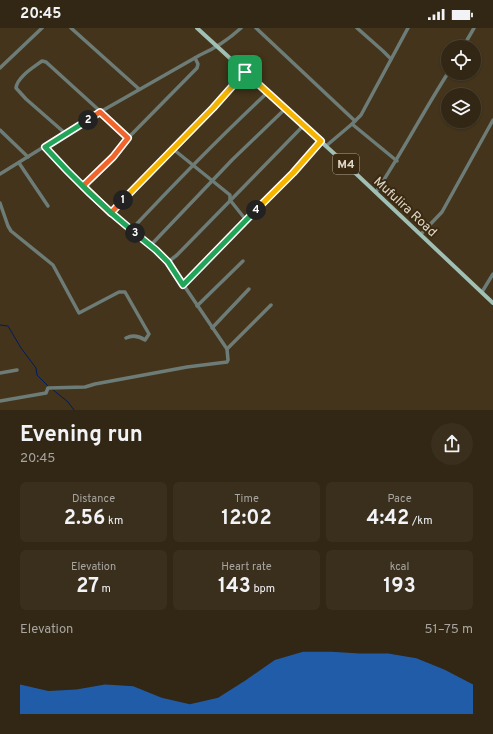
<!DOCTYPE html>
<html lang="en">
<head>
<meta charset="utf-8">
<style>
  :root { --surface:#322714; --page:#3a2f1d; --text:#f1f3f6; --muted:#a8a5a0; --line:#4d4434; --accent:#1a73e8 }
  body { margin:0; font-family:Overpass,sans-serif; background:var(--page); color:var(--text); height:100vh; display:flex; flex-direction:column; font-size:15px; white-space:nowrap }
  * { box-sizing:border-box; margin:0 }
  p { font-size:13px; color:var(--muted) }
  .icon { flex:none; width:22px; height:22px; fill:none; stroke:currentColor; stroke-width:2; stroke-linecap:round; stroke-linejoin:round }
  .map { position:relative; height:382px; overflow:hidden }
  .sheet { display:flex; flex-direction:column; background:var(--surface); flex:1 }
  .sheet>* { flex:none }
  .controls { position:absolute; left:441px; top:12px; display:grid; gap:8px }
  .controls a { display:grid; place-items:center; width:40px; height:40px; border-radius:50%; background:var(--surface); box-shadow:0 1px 3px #0004,0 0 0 1px var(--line); font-size:20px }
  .pin { position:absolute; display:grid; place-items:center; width:34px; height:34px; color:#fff; margin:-17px; border-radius:8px; box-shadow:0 2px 6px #0006 }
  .km { position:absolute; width:20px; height:20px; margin:-10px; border-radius:50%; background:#222; color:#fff; font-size:11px; line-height:20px; text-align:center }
  .round { display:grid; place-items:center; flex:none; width:42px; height:42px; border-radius:21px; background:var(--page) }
  .headline { display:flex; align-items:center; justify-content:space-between; height:68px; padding:0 20px }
  h1 { font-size:22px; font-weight:700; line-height:30px }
  .stats { display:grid; grid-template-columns:repeat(3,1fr); gap:6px; height:68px; padding:4px 20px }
  .stats div { display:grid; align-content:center; border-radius:6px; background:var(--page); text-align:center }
  .stats b { font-size:20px; font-weight:700 }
  .stats small { font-size:11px; font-weight:400 }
  .stats p { font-size:11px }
  .chart { height:112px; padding:8px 20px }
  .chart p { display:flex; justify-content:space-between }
  .chart svg { width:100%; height:72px; margin-top:4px; fill:var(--accent); opacity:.7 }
  .status { display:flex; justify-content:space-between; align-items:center; height:28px; padding:0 20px; background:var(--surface); direction:ltr }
  .status svg { height:11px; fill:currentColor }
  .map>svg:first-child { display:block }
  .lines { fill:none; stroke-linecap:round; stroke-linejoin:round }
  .stream { stroke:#001c5f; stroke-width:1 }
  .minor { stroke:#6d7c77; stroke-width:3.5 }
  .major { stroke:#a0c0b6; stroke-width:4 }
  .split-1-casing { stroke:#fff; stroke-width:8 }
  .split-2-casing { stroke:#fff; stroke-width:8 }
  .split-3-casing { stroke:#fff; stroke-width:8 }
  .split-4-casing { stroke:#fff; stroke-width:8 }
  .split-5-casing { stroke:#fff; stroke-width:8 }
  .split-1 { stroke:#f5b400; stroke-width:5 }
  .split-2 { stroke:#f0652b; stroke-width:5 }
  .split-3 { stroke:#22a559; stroke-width:5 }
  .split-4 { stroke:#22a559; stroke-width:5 }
  .split-5 { stroke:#f5b400; stroke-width:5 }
  .labels { text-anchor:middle; stroke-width:4; stroke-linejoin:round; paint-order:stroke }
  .shield { fill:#392a11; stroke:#aea391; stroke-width:1 }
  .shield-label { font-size:12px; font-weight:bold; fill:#e0d7c8 }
  .street-label { font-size:13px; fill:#e0d7c8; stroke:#392a11 }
</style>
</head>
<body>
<div class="status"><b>20:45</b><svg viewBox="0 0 49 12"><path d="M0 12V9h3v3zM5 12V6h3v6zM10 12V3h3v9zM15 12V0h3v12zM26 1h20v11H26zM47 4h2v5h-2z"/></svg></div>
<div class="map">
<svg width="493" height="382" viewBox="0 0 493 382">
  <rect width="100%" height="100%" fill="#43341b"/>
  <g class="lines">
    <!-- stream -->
    <g class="stream">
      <path d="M0 297 8 298 21 320 36 340 37 347 48 358"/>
      <path d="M52 361 68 374 74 382"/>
    </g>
    <!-- minor -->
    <g class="minor">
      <path d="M71 0 139 61"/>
      <path d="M256 0 355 93"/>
      <path d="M357 0 383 23 391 31"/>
      <path d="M463 19 474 0"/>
      <path d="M0 40 42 0"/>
      <path d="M100 84 128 110"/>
      <path d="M352 96 397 133"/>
      <path d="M0 102 28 129"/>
      <path d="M66 106 26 71 16 60C17 49 34 39 42 33L46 34 101 84"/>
      <path d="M326 118 352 96 361 87 408 0"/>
      <path d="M173 121 230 167V172L246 192"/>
      <path d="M19 135 48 178"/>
      <path d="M0 146 100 84 200 27C216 20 228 12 241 0"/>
      <path d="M83 158 113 129 127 111 197 40 198 36 195 30"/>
      <path d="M376 164C402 125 423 84 448 45"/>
      <path d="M0 175 8 198 11 203 53 237 79 285 119 264H125L149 306 145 312C139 308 132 307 126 310"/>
      <path d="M111 185 213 80 245 44"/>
      <path d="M131 202C175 155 220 109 267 65"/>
      <path d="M421 206 442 184 493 92"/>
      <path d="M150 218 232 132 285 81"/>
      <path d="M168 234 177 227 304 97"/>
      <path d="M183 257 293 145 321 113"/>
      <path d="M482 264 493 246"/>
      <path d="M197 278 243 233"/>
      <path d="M212 300 249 261"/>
      <path d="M227 321 271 277"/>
      <path d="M0 345 17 342"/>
      <path d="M0 373 46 365 48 360 85 359 95 356 187 339 227 334 228 332 227 321 168 234C150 216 131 202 112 186 88 166 66 142 45 119"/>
    </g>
    <!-- major -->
    <path class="major" d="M197 0 351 141 493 275"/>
  </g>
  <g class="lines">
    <defs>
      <path id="split-1" d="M123 172 213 80 245 44"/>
      <path id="split-2" d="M88 92 100 84 128 110 113 129 83 158 111 185 123 172"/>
      <path id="split-3" d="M88 92 45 119C73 150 103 179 135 205"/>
      <path id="split-4" d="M135 205 156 222 168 234 183 257 256 182"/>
      <path id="split-5" d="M245 44 321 113 293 145 256 182"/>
    </defs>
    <!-- split-1 casing -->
    <use href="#split-1" class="split-1-casing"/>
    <!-- split-2 casing -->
    <use href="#split-2" class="split-2-casing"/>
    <!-- split-3 casing -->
    <use href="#split-3" class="split-3-casing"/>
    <!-- split-4 casing -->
    <use href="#split-4" class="split-4-casing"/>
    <!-- split-5 casing -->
    <use href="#split-5" class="split-5-casing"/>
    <!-- split-1 -->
    <use href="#split-1" class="split-1"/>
    <!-- split-2 -->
    <use href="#split-2" class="split-2"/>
    <!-- split-3 -->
    <use href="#split-3" class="split-3"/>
    <!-- split-4 -->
    <use href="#split-4" class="split-4"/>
    <!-- split-5 -->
    <use href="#split-5" class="split-5"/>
  </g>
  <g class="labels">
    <!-- shield labels -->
    <rect class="shield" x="333" y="126" width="26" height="20" rx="3"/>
    <g class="shield-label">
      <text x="346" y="140">M4</text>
    </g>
    <!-- street labels -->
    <g class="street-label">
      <text transform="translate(406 178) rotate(43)" y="5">Mufulira Road</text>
    </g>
  </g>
</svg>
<div class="controls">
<a><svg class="icon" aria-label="locate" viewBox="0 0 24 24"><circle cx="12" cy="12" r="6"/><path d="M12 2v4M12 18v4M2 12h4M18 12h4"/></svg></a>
<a><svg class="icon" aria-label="layers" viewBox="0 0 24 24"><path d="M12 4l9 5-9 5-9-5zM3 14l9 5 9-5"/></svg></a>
</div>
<div class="pin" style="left:245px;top:44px;background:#1e9e55"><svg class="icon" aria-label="arrive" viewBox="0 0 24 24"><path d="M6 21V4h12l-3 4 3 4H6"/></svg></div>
<b class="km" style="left:123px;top:172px">1</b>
<b class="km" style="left:88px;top:92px">2</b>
<b class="km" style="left:135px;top:205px">3</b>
<b class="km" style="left:256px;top:182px">4</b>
</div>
<section class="sheet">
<div class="headline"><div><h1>Evening run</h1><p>20:45</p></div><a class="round"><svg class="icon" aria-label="share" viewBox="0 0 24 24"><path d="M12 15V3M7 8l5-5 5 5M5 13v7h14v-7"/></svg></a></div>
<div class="stats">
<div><p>Distance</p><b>2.56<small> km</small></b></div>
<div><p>Time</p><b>12:02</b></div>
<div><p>Pace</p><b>4:42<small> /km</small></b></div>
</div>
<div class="stats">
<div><p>Elevation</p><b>27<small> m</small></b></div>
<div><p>Heart rate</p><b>143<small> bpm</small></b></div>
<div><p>kcal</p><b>193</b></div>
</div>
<div class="chart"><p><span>Elevation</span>51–75 m</p>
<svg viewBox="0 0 160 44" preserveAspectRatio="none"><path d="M0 44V26L10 30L20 29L30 26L40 27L50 34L60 38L70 34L80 23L90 11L100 6L110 6L120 7L130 7L140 10L150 17L160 26V44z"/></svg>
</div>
</section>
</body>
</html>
